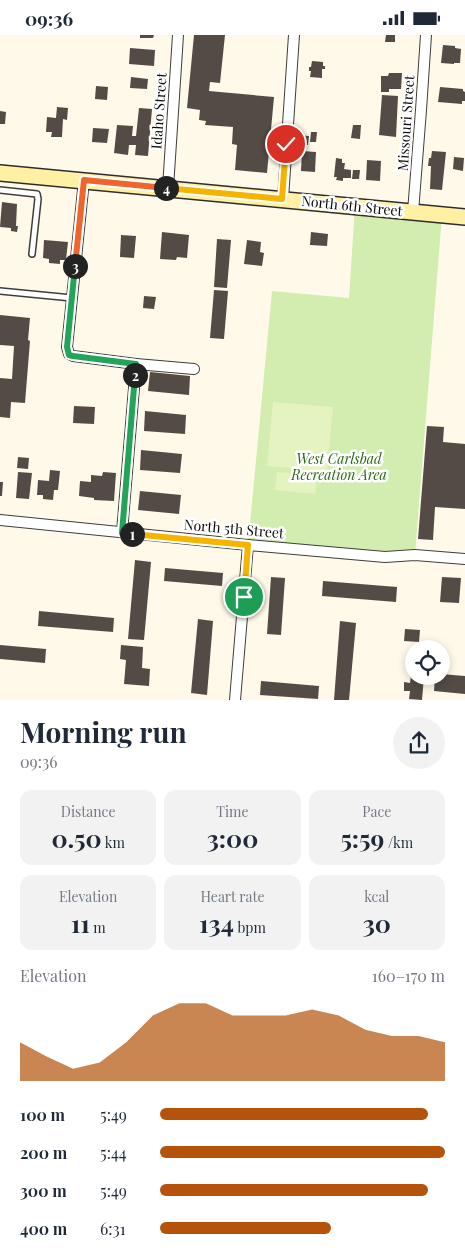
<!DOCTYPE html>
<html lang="en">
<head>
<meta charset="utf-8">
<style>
  :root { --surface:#fff; --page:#f2f2f3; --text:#1f2937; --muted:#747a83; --accent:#b45309 }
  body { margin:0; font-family:"Playfair Display",serif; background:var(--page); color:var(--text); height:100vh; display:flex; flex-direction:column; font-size:19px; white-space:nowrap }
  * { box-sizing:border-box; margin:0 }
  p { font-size:16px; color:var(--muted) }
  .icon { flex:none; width:28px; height:28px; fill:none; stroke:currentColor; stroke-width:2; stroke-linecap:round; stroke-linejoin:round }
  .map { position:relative; height:665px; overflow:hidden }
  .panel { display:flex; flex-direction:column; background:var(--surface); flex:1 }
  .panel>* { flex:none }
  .buttons { position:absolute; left:405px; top:605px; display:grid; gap:10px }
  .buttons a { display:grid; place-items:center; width:45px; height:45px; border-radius:50%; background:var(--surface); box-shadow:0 2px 8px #0003; font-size:25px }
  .pin { position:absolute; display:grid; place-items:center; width:42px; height:42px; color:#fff; margin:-21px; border:2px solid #fff; border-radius:50%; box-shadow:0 1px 5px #0007 }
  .km { position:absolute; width:25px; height:25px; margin:-12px; border-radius:50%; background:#222; color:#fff; font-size:14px; line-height:25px; text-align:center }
  .round { display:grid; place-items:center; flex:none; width:52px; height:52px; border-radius:26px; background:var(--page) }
  .head { display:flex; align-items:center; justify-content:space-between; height:85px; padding:0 20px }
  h1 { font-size:28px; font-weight:700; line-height:38px }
  .metrics { display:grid; grid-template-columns:repeat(3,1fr); gap:8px; height:85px; padding:5px 20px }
  .metrics div { display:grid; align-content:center; border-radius:12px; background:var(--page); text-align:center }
  .metrics b { font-size:25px; font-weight:700 }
  .metrics small { font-size:14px; font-weight:400 }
  .metrics p { font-size:14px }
  .chart { height:140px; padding:10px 20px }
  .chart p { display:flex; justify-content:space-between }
  .chart svg { width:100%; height:90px; margin-top:5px; fill:var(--accent); opacity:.7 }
  ul { padding:0 20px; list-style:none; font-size:16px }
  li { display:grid; grid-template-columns:80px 60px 1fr; align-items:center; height:38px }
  li i { height:12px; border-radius:6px; background:var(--accent) }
  .status { display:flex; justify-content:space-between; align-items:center; height:35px; padding:0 25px; background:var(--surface); direction:ltr }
  .status svg { height:14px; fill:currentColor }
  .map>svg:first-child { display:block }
  .green { fill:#d2edaf }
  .pitch { fill:#e5f3c1 }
  .building { fill:#544b46 }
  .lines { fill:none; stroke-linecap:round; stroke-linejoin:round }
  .lane-casing { stroke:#3e3e3e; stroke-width:8 }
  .street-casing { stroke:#3e3e3e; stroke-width:12 }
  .secondary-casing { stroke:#2d2d2d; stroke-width:18 }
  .lane { stroke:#fff; stroke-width:5 }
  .street { stroke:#fff; stroke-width:10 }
  .secondary { stroke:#fff0a4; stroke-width:15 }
  .split-1-casing { stroke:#fff; stroke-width:10 }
  .split-2-casing { stroke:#fff; stroke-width:10 }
  .split-3-casing { stroke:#fff; stroke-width:10 }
  .split-4-casing { stroke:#fff; stroke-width:10 }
  .split-5-casing { stroke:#fff; stroke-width:10 }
  .split-1 { stroke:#f5b400; stroke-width:6 }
  .split-2 { stroke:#22a559; stroke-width:6 }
  .split-3 { stroke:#22a559; stroke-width:6 }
  .split-4 { stroke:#f0652b; stroke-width:6 }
  .split-5 { stroke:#f5b400; stroke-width:6 }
  .labels { text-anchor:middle; stroke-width:5; stroke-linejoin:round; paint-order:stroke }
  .street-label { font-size:14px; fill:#0b0b0b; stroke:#fff }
  .park-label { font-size:14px; font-style:italic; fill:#2b6816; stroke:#fff }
</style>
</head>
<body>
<div class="status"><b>09:36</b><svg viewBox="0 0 49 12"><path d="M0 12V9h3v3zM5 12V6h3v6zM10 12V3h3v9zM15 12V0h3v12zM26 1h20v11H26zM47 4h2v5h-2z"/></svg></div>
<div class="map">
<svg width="465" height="665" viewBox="0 0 465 665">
  <rect width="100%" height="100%" fill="#fff9e9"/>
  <!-- green -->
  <path class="green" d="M355 171 442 180 415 520 248 510 272 256 349 263Z"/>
  <!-- pitch -->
  <g class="pitch">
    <path d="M273 367 333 372 327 436 267 431Z"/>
    <path d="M277 437 317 440 315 459 275 455Z"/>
  </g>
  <!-- building -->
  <g class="building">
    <path d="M140 0H154L153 3H140Z"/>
    <path d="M194 0H225L220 48 210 47 209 56 274 62 267 138 235 135 237 110 232 109 233 92 205 90 206 86 199 85 200 75 187 73Z"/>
    <path d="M386 0H395V7H385Z"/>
    <path d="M443 10 455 11V13L461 14 460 28H454V29L441 28Z"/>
    <path d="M130 13 155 15 154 31 129 29Z"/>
    <path d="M312 26 323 27V31H325V34H322V43L310 42 311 36H309V32H311Z"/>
    <path d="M389 38H402L401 54H389V57H381V41H388Z"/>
    <path d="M131 42 148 44 147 54 130 53Z"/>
    <path d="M96 51 108 52 107 65 95 64Z"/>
    <path d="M440 52 463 54V56L465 57V66H462V69L438 67Z"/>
    <path d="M382 60 398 61 396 102 379 100Z"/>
    <path d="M57 72 68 73 67 85 63 84 62 102H51L52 97H46L47 82 56 83Z"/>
    <path d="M139 73 152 74 148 121 135 120 136 110H129L128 120 114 118 117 90 133 91 132 101H136Z"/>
    <path d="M0 76 6 77 5 89H0Z"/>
    <path d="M353 90H361L360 104 351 103Z"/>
    <path d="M93 93 109 94 107 108 92 107Z"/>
    <path d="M311 97H317L316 107H310Z"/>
    <path d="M295 100 309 101 308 110 300 109V107H295Z"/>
    <path d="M302 116 316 117 315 137 301 136Z"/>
    <path d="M432 116 446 117 442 155 430 154 431 131H428L429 123H431Z"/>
    <path d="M454 122 464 123 463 136 453 134Z"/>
    <path d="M336 123 342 124V128H345L344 134 351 135V143H343V146L336 145 337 142H334Z"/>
    <path d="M367 125 381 126 380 146 366 145Z"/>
    <path d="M353 135H360L359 144H352Z"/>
    <path d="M2 167 17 169 16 191H18L17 197 11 196V193L0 192Z"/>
    <path d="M162 197 189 200 187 223 177 222 176 225 160 224Z"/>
    <path d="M311 197 328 199 327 211 310 210Z"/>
    <path d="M121 200 136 201 134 223 120 222Z"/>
    <path d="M217 204 231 205 227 253 214 252Z"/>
    <path d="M44 205 68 207 66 225H60V229L49 228V224L43 223Z"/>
    <path d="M247 205 261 207 260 217 264 218 262 231 244 229Z"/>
    <path d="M214 255 228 256 224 304 210 303Z"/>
    <path d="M144 261 156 262 154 274 143 273Z"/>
    <path d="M0 280 30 283 28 305 30 306 25 368 11 367 10 383 0 382V343L12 344 14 311 0 310Z"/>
    <path d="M150 337 190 341 189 360 148 356Z"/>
    <path d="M74 371 95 372 94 389 73 388Z"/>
    <path d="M145 376 186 380 185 399 144 396Z"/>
    <path d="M427 391 444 392 443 407 465 409V474L435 472 433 505 418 504Z"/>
    <path d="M141 415 182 419 180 438 140 435Z"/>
    <path d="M18 422 29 423 28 434 17 433Z"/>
    <path d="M50 435 60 436 58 455H54L53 465 43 464V460H37L38 445 49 446Z"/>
    <path d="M18 437 32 438 29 464 16 463Z"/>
    <path d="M103 437 116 438 114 466 94 465V463L79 461 80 446 91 447V440L102 441Z"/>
    <path d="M0 447H3L2 461H0Z"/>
    <path d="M140 456 181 460 179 479 138 475Z"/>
    <path d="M135 525 151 527 144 605 128 604Z"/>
    <path d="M165 533 223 538 222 551 164 546Z"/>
    <path d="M271 542 285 543 281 600 267 599Z"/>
    <path d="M442 542 461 543 459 568 440 567Z"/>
    <path d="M323 546 397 552 396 567 322 561Z"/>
    <path d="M39 576 114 583 113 597 38 591Z"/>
    <path d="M198 584 213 586 207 660 191 658Z"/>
    <path d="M340 586 356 588 349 665H334Z"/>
    <path d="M405 594 420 595 419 607 404 606Z"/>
    <path d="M0 610 46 614 45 628 0 624Z"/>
    <path d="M121 610 143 612 142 633 150 634 149 651 124 649 126 625 120 624Z"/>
    <path d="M441 639 465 641V659L434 656 435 641H441Z"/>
    <path d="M411 640 424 642 422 665 409 664 410 656H404V647L410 648Z"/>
    <path d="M261 646 319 651 318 664 260 660Z"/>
  </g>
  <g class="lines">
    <defs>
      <g id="lane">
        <path d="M0 155 37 159 38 164 32 219"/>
        <path d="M0 256 72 263"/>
      </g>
      <g id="street">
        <path d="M84 145 67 312 69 319 73 321 136 329 194 334"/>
        <path d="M168 153 178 0"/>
        <path d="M283 164 294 0"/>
        <path d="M413 177 421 75 426 0"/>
        <path d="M0 485 248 510 385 522 415 520 465 524"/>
        <path d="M122 497 136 329"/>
        <path d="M235 665 248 510"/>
      </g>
      <path id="secondary" d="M0 138 465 182"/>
    </defs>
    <!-- lane casing -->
    <use href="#lane" class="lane-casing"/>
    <!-- street casing -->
    <use href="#street" class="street-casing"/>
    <!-- secondary casing -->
    <use href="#secondary" class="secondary-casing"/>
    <!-- lane -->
    <use href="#lane" class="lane"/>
    <!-- street -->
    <use href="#street" class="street"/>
    <!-- secondary -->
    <use href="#secondary" class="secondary"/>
  </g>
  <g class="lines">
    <defs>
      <path id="split-1" d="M132 499 248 510 244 562"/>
      <path id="split-2" d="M132 499 122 498 135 340"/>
      <path id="split-3" d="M75 231 67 312 69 320 73 321 136 329 135 340"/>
      <path id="split-4" d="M75 231 84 145 166 153"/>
      <path id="split-5" d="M166 153 282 164 286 109"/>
    </defs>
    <!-- split-1 casing -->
    <use href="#split-1" class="split-1-casing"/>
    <!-- split-2 casing -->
    <use href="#split-2" class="split-2-casing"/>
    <!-- split-3 casing -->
    <use href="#split-3" class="split-3-casing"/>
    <!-- split-4 casing -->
    <use href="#split-4" class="split-4-casing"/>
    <!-- split-5 casing -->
    <use href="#split-5" class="split-5-casing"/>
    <!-- split-1 -->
    <use href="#split-1" class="split-1"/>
    <!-- split-2 -->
    <use href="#split-2" class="split-2"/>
    <!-- split-3 -->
    <use href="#split-3" class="split-3"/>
    <!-- split-4 -->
    <use href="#split-4" class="split-4"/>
    <!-- split-5 -->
    <use href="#split-5" class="split-5"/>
  </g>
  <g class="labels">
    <!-- street labels -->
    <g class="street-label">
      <text transform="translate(159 76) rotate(-86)" y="5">Idaho Street</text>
      <text transform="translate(406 88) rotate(-86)" y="5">Missouri Street</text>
      <text transform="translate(352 171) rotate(6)" y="5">North 6th Street</text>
      <text transform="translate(234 494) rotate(5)" y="5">North 5th Street</text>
    </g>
    <!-- park labels -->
    <g class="park-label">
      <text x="339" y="429">West Carlsbad<tspan x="339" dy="16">Recreation Area</tspan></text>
    </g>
  </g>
</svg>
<div class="buttons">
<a><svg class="icon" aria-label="locate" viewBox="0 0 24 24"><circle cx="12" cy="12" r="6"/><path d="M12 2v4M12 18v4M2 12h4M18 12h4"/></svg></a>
</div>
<div class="pin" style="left:244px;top:562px;background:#1e9e55"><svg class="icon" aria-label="arrive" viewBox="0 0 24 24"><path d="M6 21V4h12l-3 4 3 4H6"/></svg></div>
<div class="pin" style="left:286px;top:109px;background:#d93025"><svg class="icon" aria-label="check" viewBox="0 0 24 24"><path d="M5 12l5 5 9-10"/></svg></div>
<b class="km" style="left:132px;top:499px">1</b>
<b class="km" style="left:135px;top:340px">2</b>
<b class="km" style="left:75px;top:231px">3</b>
<b class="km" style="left:166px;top:153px">4</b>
</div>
<section class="panel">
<div class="head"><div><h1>Morning run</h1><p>09:36</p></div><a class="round"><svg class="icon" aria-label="share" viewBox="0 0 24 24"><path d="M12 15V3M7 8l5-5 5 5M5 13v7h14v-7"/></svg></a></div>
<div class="metrics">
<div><p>Distance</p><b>0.50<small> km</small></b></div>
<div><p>Time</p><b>3:00</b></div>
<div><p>Pace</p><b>5:59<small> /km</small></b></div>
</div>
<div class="metrics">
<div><p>Elevation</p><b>11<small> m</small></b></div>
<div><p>Heart rate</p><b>134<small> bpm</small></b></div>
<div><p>kcal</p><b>30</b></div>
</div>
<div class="chart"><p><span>Elevation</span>160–170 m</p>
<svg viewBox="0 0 160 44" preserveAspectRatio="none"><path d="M0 44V25L10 32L20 38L30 35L40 25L50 12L60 6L70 6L80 12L90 12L100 12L110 9L120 12L130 19L140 22L150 22L160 25V44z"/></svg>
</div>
<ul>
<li><b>100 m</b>5:49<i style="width:94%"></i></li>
<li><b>200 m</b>5:44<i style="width:100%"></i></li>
<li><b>300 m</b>5:49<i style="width:94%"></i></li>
<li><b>400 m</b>6:31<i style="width:60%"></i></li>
</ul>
</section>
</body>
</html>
